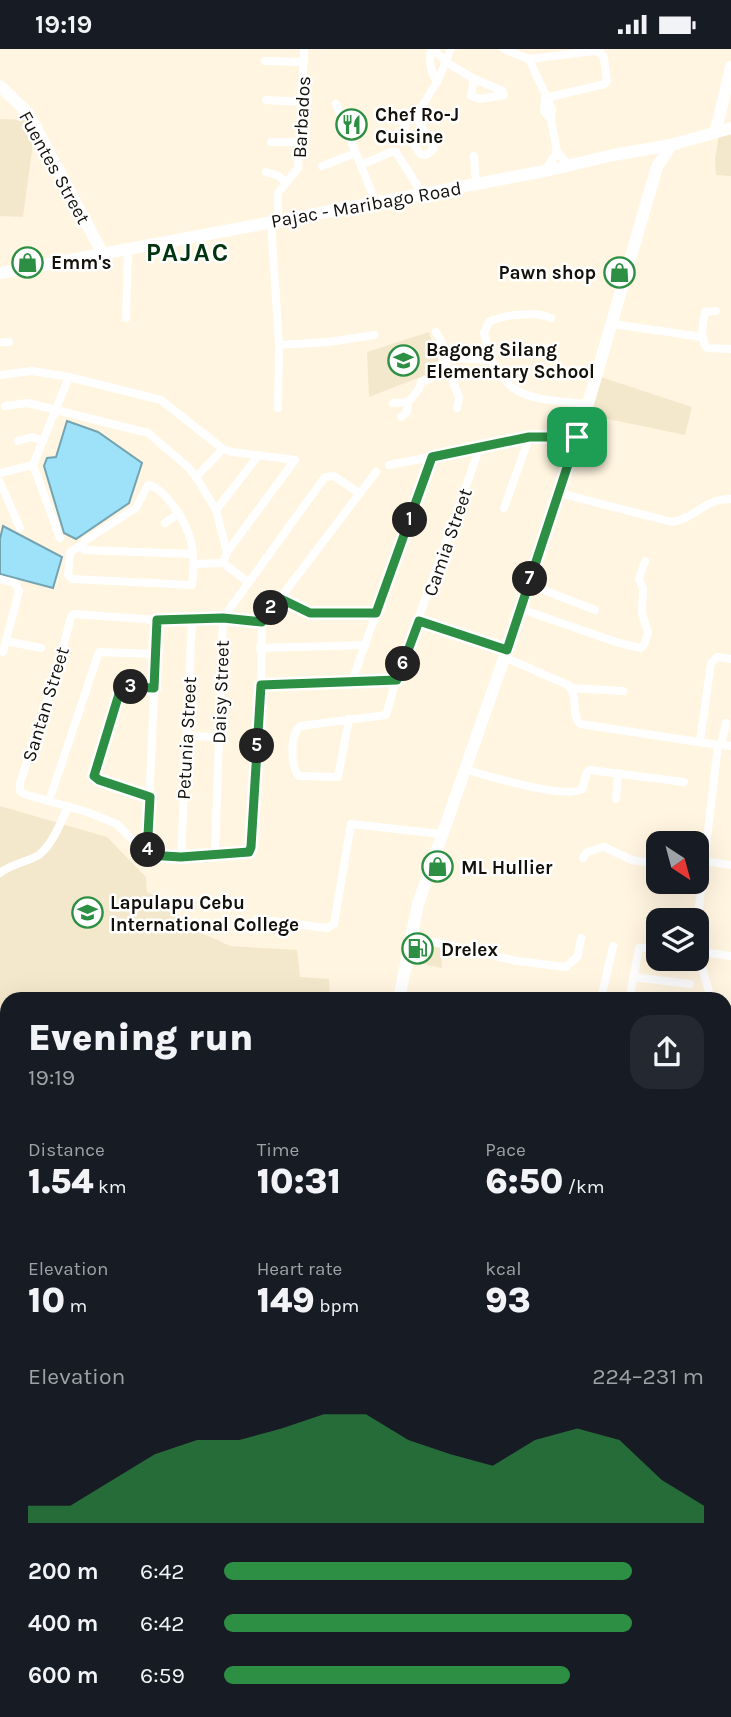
<!DOCTYPE html>
<html lang="en">
<head>
<meta charset="utf-8">
<style>
  :root { --surface:#171b24; --page:#242831; --text:#f1f3f6; --muted:#9ea1a6; --accent:#2d8f43 }
  body { margin:0; font-family:Karla,sans-serif; background:var(--page); color:var(--text); height:100vh; display:flex; flex-direction:column; font-size:26px; white-space:nowrap }
  * { box-sizing:border-box; margin:0 }
  p { font-size:23px; color:var(--muted) }
  .icon { flex:none; width:38px; height:38px; fill:none; stroke:currentColor; stroke-width:2; stroke-linecap:round; stroke-linejoin:round }
  .map { position:relative; flex:1; overflow:hidden }
  .details { position:absolute; left:0px; top:943px; width:732px; height:726px; display:flex; flex-direction:column; background:var(--surface); border-radius:21px 21px 0 0; box-shadow:0 7px 28px #0002 }
  .details>* { flex:none }
  .needle { width:46px; rotate:144deg }
  .fabs { position:absolute; left:646px; top:782px; display:grid; gap:14px }
  .fabs a { display:grid; place-items:center; width:63px; height:63px; border-radius:14px; background:var(--surface); box-shadow:0 7px 28px #0002; font-size:35px }
  .pin { position:absolute; display:grid; place-items:center; width:60px; height:60px; color:#fff; margin:-30px; border-radius:14px; box-shadow:0 4px 10px #0006 }
  .km { position:absolute; width:35px; height:35px; margin:-18px; border-radius:50%; background:#222; color:#fff; font-size:19px; line-height:35px; text-align:center }
  .round { display:grid; place-items:center; flex:none; width:74px; height:74px; border-radius:21px; background:var(--page) }
  .summary { display:flex; align-items:center; justify-content:space-between; height:119px; padding:0 28px }
  h1 { font-size:38px; font-weight:800; line-height:52px }
  .figures { display:grid; grid-template-columns:repeat(3,1fr); gap:10px; height:119px; padding:7px 28px }
  .figures div { display:grid; align-content:center }
  .figures b { font-size:35px; font-weight:800 }
  .figures small { font-size:19px; font-weight:400 }
  .figures p { font-size:19px }
  .chart { height:196px; padding:14px 28px }
  .chart p { display:flex; justify-content:space-between }
  .chart svg { width:100%; height:126px; margin-top:7px; fill:var(--accent); opacity:.7 }
  ul { padding:0 28px; list-style:none; font-size:23px }
  li { display:grid; grid-template-columns:112px 84px 1fr; align-items:center; height:52px }
  li i { height:18px; border-radius:9px; background:var(--accent) }
  .status { display:flex; justify-content:space-between; align-items:center; height:49px; padding:0 35px; background:var(--surface); direction:ltr }
  .status svg { height:19px; fill:currentColor }
  .map>svg:first-child { display:block }
  .built { fill:#f4e8cc }
  .water { fill:#9de2f8; stroke:#74a3b1; stroke-width:2 }
  .lines { fill:none; stroke-linecap:round; stroke-linejoin:round }
  .street { stroke:#fff; stroke-width:8 }
  .secondary { stroke:#fff; stroke-width:12 }
  .route-casing { stroke:#fff; stroke-width:14 }
  .route { stroke:#2d8f43; stroke-width:9 }
  .labels { text-anchor:middle; stroke-width:5; stroke-linejoin:round; paint-order:stroke }
  .poi-label { font-size:19px; font-weight:bold; fill:#14110a; stroke:#fff; text-anchor:start }
  .street-label { font-size:19px; fill:#14110a; stroke:#fff }
  .district-label { font-size:26px; font-weight:bold; letter-spacing:2px; fill:#02330f; stroke:#fff }
</style>
</head>
<body>
<div class="status"><b>19:19</b><svg viewBox="0 0 49 12"><path d="M0 12V9h3v3zM5 12V6h3v6zM10 12V3h3v9zM15 12V0h3v12zM26 1h20v11H26zM47 4h2v5h-2z"/></svg></div>
<div class="map">
<svg width="731" height="1668" viewBox="0 0 731 1668">
  <rect width="100%" height="100%" fill="#fff5e0"/>
  <!-- built -->
  <g class="built">
    <path d="M0 70 27 71 34 87 23 168 0 167Z"/>
    <path d="M731 83V127L716 126 715 111 719 85Z"/>
    <path d="M429 283 441 320 369 348 367 303Z"/>
    <path d="M601 328 692 358 685 386 589 366Z"/>
    <path d="M0 757 107 788 146 828 147 843 174 856 176 872 230 897 297 901 300 928 329 930 330 950H7V977L0 974Z"/>
    <path d="M415 893 441 898 442 919 411 912Z"/>
  </g>
  <!-- water -->
  <g class="water">
    <path d="M67 372 98 383 142 414 129 454 76 490 64 484 44 417 47 409 56 408Z"/>
    <path d="M3 477 62 508 53 539 0 525V490Z"/>
  </g>
  <g class="lines">
    <!-- street -->
    <g class="street">
      <path d="M431 0C429 13 430 22 437 33"/>
      <path d="M433 0 446 13 474 30"/>
      <path d="M504 0 529 10"/>
      <path d="M529 10 594 2 601 4 604 9 607 32 605 35 545 49"/>
      <path d="M529 10 552 60 551 71 557 103 569 116"/>
      <path d="M265 12 304 13"/>
      <path d="M474 30 503 42 504 46 480 50 471 47Z"/>
      <path d="M545 49 544 62 551 71"/>
      <path d="M266 51 302 53"/>
      <path d="M336 55 376 154"/>
      <path d="M377 63 405 74"/>
      <path d="M416 67 434 100 426 106 420 105 405 80V74Z"/>
      <path d="M416 67 437 33 451 0"/>
      <path d="M271 93H299"/>
      <path d="M474 107 476 135"/>
      <path d="M361 116 391 103H396L423 146"/>
      <path d="M322 117 356 104"/>
      <path d="M545 122 557 103"/>
      <path d="M266 123 279 127 286 134"/>
      <path d="M278 171V144L298 119 304 0"/>
      <path d="M271 172 279 296 278 359"/>
      <path d="M716 262 705 263C703 275 699 289 707 299L731 300"/>
      <path d="M126 269 128 200"/>
      <path d="M613 275 702 288"/>
      <path d="M436 283 442 294V305L459 348 457 359"/>
      <path d="M0 293H9"/>
      <path d="M279 296 329 293 374 286"/>
      <path d="M443 308 491 311C498 320 504 331 512 338 531 353 565 352 588 355"/>
      <path d="M491 311 484 284 489 273C502 266 536 262 551 269"/>
      <path d="M0 326 32 322 69 328 161 351 223 400 232 403 295 411 227 503 223 514"/>
      <path d="M393 354 408 353"/>
      <path d="M5 357 28 354 148 384 189 419 196 428 216 461 227 503"/>
      <path d="M401 368 407 363 408 353 419 340 421 333 449 322"/>
      <path d="M18 392 32 388 43 392"/>
      <path d="M389 416 529 389 577 388"/>
      <path d="M0 424 33 416"/>
      <path d="M196 428 223 400"/>
      <path d="M0 433 20 479"/>
      <path d="M559 444 672 473C697 469 702 450 731 450"/>
      <path d="M504 459 529 389"/>
      <path d="M216 461 258 407"/>
      <path d="M165 474 179 464"/>
      <path d="M60 489 33 416 69 328"/>
      <path d="M82 496 70 503 68 526 72 530 192 536C197 504 191 479 171 454 165 446 159 439 150 436H148L136 459 86 491 82 496 84 501 193 505"/>
      <path d="M194 515 223 514 248 533"/>
      <path d="M0 530 15 534 19 542 3 603"/>
      <path d="M528 535 595 561"/>
      <path d="M279 549 310 564H377"/>
      <path d="M521 560 619 594 641 599 644 596 648 584 642 564 643 539 639 530 645 512"/>
      <path d="M419 572 507 601"/>
      <path d="M262 573 223 569 157 571 74 565 71 568 56 625 20 734V742L24 745 87 763 117 775 147 806 181 808 249 803 251 798 261 636 262 573 376 423"/>
      <path d="M6 592 41 599"/>
      <path d="M260 599 365 596"/>
      <path d="M504 608 568 636C579 647 570 664 580 675L718 696 696 884"/>
      <path d="M352 632 432 408"/>
      <path d="M261 636 396 631"/>
      <path d="M571 639 623 642"/>
      <path d="M349 670 338 728 299 727C290 717 290 686 300 677L386 666 396 631 480 398"/>
      <path d="M726 674 721 696 731 697"/>
      <path d="M187 687 219 688"/>
      <path d="M700 692 711 614 717 608 731 610"/>
      <path d="M464 720C485 726 565 751 582 740L587 723 590 721 684 733"/>
      <path d="M150 748 99 731 94 727 119 645 127 638 154 639"/>
      <path d="M616 750 618 724"/>
      <path d="M49 752 99 603 155 605"/>
      <path d="M147 806 157 571"/>
      <path d="M215 806 223 569 325 428 334 427 359 444"/>
      <path d="M181 808 192 570"/>
      <path d="M583 809 587 803 604 798 632 811 658 815"/>
      <path d="M704 812 731 816"/>
      <path d="M0 824C12 814 32 812 40 805 53 794 61 773 68 757"/>
      <path d="M257 870 327 879 334 875 351 775 441 785"/>
      <path d="M411 888 517 912 566 918 578 907 581 889"/>
      <path d="M696 897 711 950"/>
      <path d="M696 902 731 907"/>
      <path d="M633 928 690 935"/>
      <path d="M631 941 639 899H658"/>
      <path d="M601 950 613 897"/>
      <path d="M724 978H731"/>
      <path d="M724 1073 731 1074"/>
      <path d="M724 1093 731 1106"/>
      <path d="M724 1121 731 1122"/>
      <path d="M724 1155 725 1156"/>
      <path d="M724 1205 731 1207"/>
      <path d="M0 1224 7 1216"/>
      <path d="M724 1225 731 1227"/>
      <path d="M724 1232 731 1234"/>
      <path d="M724 1268 731 1270"/>
      <path d="M724 1300 731 1302"/>
      <path d="M726 1335 731 1312"/>
      <path d="M0 1374 7 1373"/>
      <path d="M0 1390 4 1417"/>
      <path d="M308 1662 331 1668"/>
      <path d="M362 1662 363 1668"/>
    </g>
    <!-- secondary -->
    <g class="secondary">
      <path d="M0 37 28 64 103 205"/>
      <path d="M716 82 731 18"/>
      <path d="M0 224 545 122 613 106 671 96 731 79"/>
      <path d="M399 950 418 855 507 601 588 355 657 118 671 96"/>
      <path d="M0 1305 7 1302"/>
      <path d="M724 1604 731 1600"/>
      <path d="M245 1668 246 1662"/>
      <path d="M631 1668 639 1662"/>
    </g>
  </g>
  <g class="lines">
    <defs>
      <path id="route" d="M529 388H577L507 601 419 572 397 631 261 636 251 798 249 803 181 808 147 806 150 748 99 731 94 727 119 645 127 638 154 639 157 571 223 569 262 573 279 549 310 564H376L432 408Z"/>
    </defs>
    <!-- route casing -->
    <use href="#route" class="route-casing"/>
    <!-- route -->
    <use href="#route" class="route"/>
  </g>
  <!-- icons -->
  <defs>
    <symbol id="restaurant-ring" viewBox="-11 -11 22 22"><circle r="9.5" fill="#fff" stroke="#2d8f43" stroke-width="1.5"/><path d="M-5-6h1v4h1v-4h1v4h1v-4h1v5L-1.5 .5V6h-2V.5L-5-1ZM5-6V6H3V1.5H1.5Q1.5-4 5-6Z" fill="#2d8f43"/></symbol>
    <symbol id="shop-ring" viewBox="-11 -11 22 22"><circle r="9.5" fill="#fff" stroke="#2d8f43" stroke-width="1.5"/><path d="M-5-2.5h2.3a2.7 3.5 0 0 1 5.4 0H5L5.5 6h-11ZM-1.5-2.5h3a1.5 2.3 0 0 0-3 0Z" fill="#2d8f43"/></symbol>
    <symbol id="school-ring" viewBox="-11 -11 22 22"><circle r="9.5" fill="#fff" stroke="#2d8f43" stroke-width="1.5"/><path d="M0-5L7-2L0 1L-7-2ZM-4 1L0 2.5L4 1V4Q0 6-4 4Z" fill="#2d8f43"/></symbol>
    <symbol id="university-ring" viewBox="-11 -11 22 22"><circle r="9.5" fill="#fff" stroke="#2d8f43" stroke-width="1.5"/><path d="M0-5L7-2L0 1L-7-2ZM-4 1L0 2.5L4 1V4Q0 6-4 4Z" fill="#2d8f43"/></symbol>
    <symbol id="fuel-ring" viewBox="-11 -11 22 22"><circle r="9.5" fill="#fff" stroke="#2d8f43" stroke-width="1.5"/><path d="M-5.5-6h7V0h2V4h1.3V-2.5L3-4.5l.8-.8L6-3V5H2.5V1h-1V6h-7ZM-4.2-4.7v3.2H.2V-4.7Z" fill="#2d8f43"/></symbol>
  </defs>
  <g fill-rule="evenodd">
    <use href="#restaurant-ring" x="334" y="58" width="35" height="35"/>
    <use href="#shop-ring" x="10" y="196" width="35" height="35"/>
    <use href="#shop-ring" x="602" y="206" width="35" height="35"/>
    <use href="#school-ring" x="386" y="294" width="35" height="35"/>
    <use href="#shop-ring" x="420" y="800" width="35" height="35"/>
    <use href="#university-ring" x="70" y="846" width="35" height="35"/>
    <use href="#fuel-ring" x="400" y="882" width="35" height="35"/>
  </g>
  <g class="labels">
    <!-- poi labels -->
    <g class="poi-label">
      <text x="375" y="72">Chef Ro-J<tspan x="375" dy="22">Cuisine</tspan></text>
      <text x="51" y="220">Emm's</text>
      <text x="596" y="230" text-anchor="end">Pawn shop</text>
      <text x="426" y="307">Bagong Silang<tspan x="426" dy="22">Elementary School</tspan></text>
      <text x="461" y="825">ML Hullier</text>
      <text x="110" y="860">Lapulapu Cebu<tspan x="110" dy="22">International College</tspan></text>
      <text x="441" y="907">Drelex</text>
    </g>
    <!-- street labels -->
    <g class="street-label">
      <text transform="translate(301 68) rotate(-87)" y="7">Barbados</text>
      <text transform="translate(55 118) rotate(61)" y="7">Fuentes Street</text>
      <text transform="translate(366 155) rotate(-10)" y="7">Pajac - Maribago Road</text>
      <text transform="translate(447 493) rotate(-71)" y="7">Camia Street</text>
      <text transform="translate(220 643) rotate(-88)" y="7">Daisy Street</text>
      <text transform="translate(45 655) rotate(-73)" y="7">Santan Street</text>
      <text transform="translate(186 689) rotate(-87)" y="7">Petunia Street</text>
    </g>
    <!-- district labels -->
    <g class="district-label">
      <text x="188" y="212">PAJAC</text>
    </g>
  </g>
</svg>
<div class="fabs">
<a><svg class="needle" viewBox="-14 -14 28 28"><path d="M0-13l5 13h-10z" fill="#e53935"/><path d="M0 13l5-13h-10z" fill="#9ea1a6"/></svg></a>
<a><svg class="icon" aria-label="layers" viewBox="0 0 24 24"><path d="M12 4l9 5-9 5-9-5zM3 14l9 5 9-5"/></svg></a>
</div>
<div class="pin" style="left:577px;top:388px;background:#1e9e55"><svg class="icon" aria-label="arrive" viewBox="0 0 24 24"><path d="M6 21V4h12l-3 4 3 4H6"/></svg></div>
<b class="km" style="left:410px;top:471px">1</b>
<b class="km" style="left:271px;top:559px">2</b>
<b class="km" style="left:131px;top:638px">3</b>
<b class="km" style="left:148px;top:801px">4</b>
<b class="km" style="left:257px;top:697px">5</b>
<b class="km" style="left:403px;top:615px">6</b>
<b class="km" style="left:530px;top:530px">7</b>
<section class="details">
<div class="summary"><div><h1>Evening run</h1><p>19:19</p></div><a class="round"><svg class="icon" aria-label="share" viewBox="0 0 24 24"><path d="M12 15V3M7 8l5-5 5 5M5 13v7h14v-7"/></svg></a></div>
<div class="figures">
<div><p>Distance</p><b>1.54<small> km</small></b></div>
<div><p>Time</p><b>10:31</b></div>
<div><p>Pace</p><b>6:50<small> /km</small></b></div>
</div>
<div class="figures">
<div><p>Elevation</p><b>10<small> m</small></b></div>
<div><p>Heart rate</p><b>149<small> bpm</small></b></div>
<div><p>kcal</p><b>93</b></div>
</div>
<div class="chart"><p><span>Elevation</span>224–231 m</p>
<svg viewBox="0 0 160 44" preserveAspectRatio="none"><path d="M0 44V38L10 38L20 29L30 20L40 15L50 15L60 11L70 6L80 6L90 15L100 20L110 24L120 15L130 11L140 15L150 29L160 38V44z"/></svg>
</div>
<ul>
<li><b>200 m</b>6:42<i style="width:85%"></i></li>
<li><b>400 m</b>6:42<i style="width:85%"></i></li>
<li><b>600 m</b>6:59<i style="width:72%"></i></li>
</ul>
</section>
</div>
</body>
</html>
